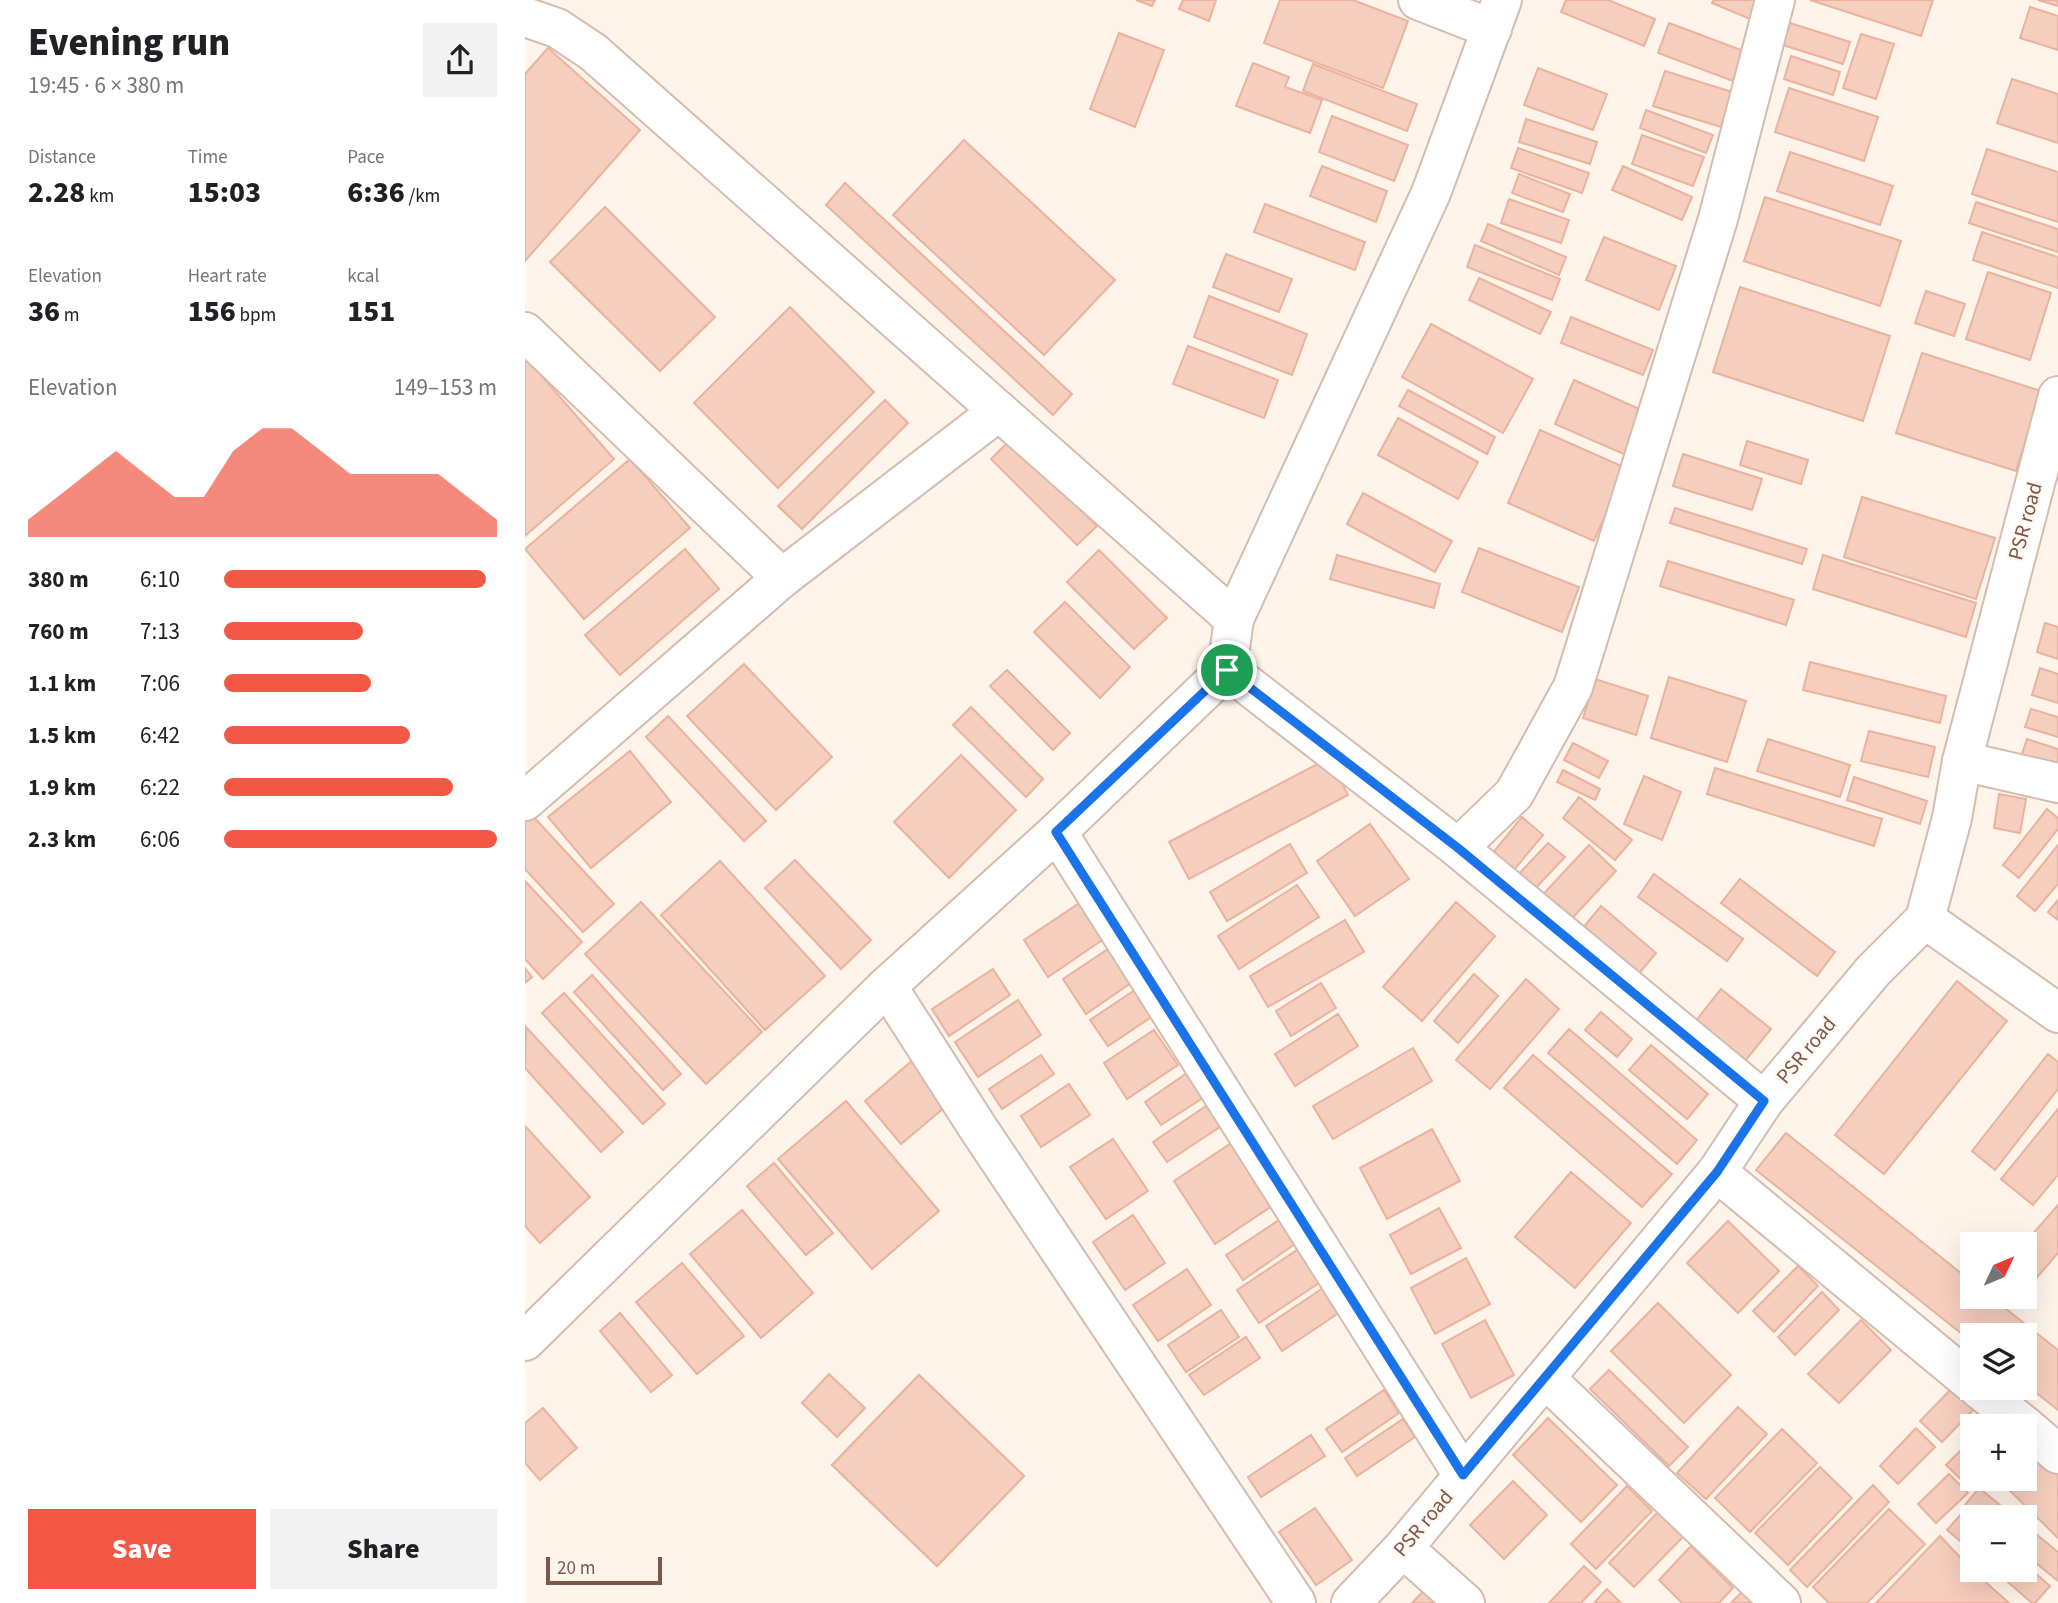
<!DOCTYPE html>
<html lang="en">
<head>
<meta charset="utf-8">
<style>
  :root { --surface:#fff; --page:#f2f2f2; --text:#202124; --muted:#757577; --accent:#f25845 }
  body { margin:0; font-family:"Source Sans 3",sans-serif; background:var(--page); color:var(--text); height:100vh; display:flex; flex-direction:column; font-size:26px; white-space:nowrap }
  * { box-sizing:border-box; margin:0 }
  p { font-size:23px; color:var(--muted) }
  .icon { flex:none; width:38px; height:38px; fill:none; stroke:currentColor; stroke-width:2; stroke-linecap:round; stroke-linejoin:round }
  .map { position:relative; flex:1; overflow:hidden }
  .panel { display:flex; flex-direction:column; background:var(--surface); width:525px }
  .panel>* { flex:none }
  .needle { width:46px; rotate:46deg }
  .tools { position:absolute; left:1435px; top:1232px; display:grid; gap:14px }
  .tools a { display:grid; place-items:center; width:77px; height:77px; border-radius:0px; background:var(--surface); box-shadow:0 7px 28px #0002; font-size:35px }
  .scale { position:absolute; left:21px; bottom:18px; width:116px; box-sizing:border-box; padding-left:7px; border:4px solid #7c5649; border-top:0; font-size:19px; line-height:24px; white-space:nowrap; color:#7c5649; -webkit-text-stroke:5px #fff8f1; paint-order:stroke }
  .pin { position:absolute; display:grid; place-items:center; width:60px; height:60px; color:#fff; margin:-30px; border:4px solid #fff; border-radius:50%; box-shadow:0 2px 7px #0007 }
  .round { display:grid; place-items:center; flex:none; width:74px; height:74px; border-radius:0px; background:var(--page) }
  .headline { display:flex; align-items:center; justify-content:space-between; height:119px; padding:0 28px }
  h1 { font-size:38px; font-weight:800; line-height:52px }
  .figures { display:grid; grid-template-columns:repeat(3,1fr); gap:10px; height:119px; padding:7px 28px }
  .figures div { display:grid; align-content:center }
  .figures b { font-size:30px; font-weight:800 }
  .figures small { font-size:19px; font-weight:400 }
  .figures p { font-size:19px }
  .chart { height:196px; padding:14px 28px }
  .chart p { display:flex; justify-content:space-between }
  .chart svg { width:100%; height:126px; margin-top:7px; fill:var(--accent); opacity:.7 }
  .primary-button { display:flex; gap:14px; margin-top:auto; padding:14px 28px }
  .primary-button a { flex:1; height:80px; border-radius:0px; background:var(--accent); color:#fff; font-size:28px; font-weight:800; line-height:80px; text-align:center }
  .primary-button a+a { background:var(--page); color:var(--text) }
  ul { padding:0 28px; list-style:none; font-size:23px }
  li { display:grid; grid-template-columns:112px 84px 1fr; align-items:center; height:52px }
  li i { height:18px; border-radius:9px; background:var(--accent) }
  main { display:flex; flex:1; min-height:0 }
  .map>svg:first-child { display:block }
  .building { fill:#f6cebe; stroke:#ebb29d; stroke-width:2 }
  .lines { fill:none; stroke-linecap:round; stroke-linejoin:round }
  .minor-casing { stroke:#d5bcb0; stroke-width:42 }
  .minor { stroke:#fff; stroke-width:38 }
  .route-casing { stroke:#fff; stroke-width:14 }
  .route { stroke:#1a73e8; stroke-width:9 }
  .labels { text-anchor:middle; stroke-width:5; stroke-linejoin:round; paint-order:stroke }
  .street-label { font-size:21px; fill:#7c5649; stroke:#fff8f1 }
</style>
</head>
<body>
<main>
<section class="panel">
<div class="headline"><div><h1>Evening run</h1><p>19:45 · 6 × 380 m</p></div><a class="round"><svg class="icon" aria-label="share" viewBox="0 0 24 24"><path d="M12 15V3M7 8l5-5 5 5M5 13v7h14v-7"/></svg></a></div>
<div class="figures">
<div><p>Distance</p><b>2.28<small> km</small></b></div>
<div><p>Time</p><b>15:03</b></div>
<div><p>Pace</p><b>6:36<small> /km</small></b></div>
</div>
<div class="figures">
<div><p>Elevation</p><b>36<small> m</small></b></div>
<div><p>Heart rate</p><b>156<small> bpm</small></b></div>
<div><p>kcal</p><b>151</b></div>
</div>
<div class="chart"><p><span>Elevation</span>149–153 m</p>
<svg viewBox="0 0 160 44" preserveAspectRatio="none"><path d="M0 44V38L10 30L20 22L30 14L40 22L50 30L60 30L70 14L80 6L90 6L100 14L110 22L120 22L130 22L140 22L150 30L160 38V44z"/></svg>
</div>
<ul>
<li><b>380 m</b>6:10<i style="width:96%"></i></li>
<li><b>760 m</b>7:13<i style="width:51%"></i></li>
<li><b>1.1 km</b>7:06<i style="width:54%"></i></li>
<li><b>1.5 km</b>6:42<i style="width:68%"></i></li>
<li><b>1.9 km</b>6:22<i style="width:84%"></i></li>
<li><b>2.3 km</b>6:06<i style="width:100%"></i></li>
</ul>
<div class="primary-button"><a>Save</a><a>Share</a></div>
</section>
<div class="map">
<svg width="1533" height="1603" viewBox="0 0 1533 1603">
  <rect width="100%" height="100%" fill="#fef4e9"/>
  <!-- building -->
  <g class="building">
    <path d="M611 0H630L627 6Z"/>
    <path d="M658 0H691L684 21 654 9Z"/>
    <path d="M755 0H828L883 21 858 88 739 43Z"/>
    <path d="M1041 0H1083L1130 19 1119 46 1036 12Z"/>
    <path d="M1189 0H1233L1225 19 1187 3Z"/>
    <path d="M1285 0H1408L1396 36Z"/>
    <path d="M1513 0H1533V6Z"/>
    <path d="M1505 7 1533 16V50L1495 38Z"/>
    <path d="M1144 23 1219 51 1208 81 1133 53Z"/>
    <path d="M1265 23 1325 42 1318 64 1258 45Z"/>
    <path d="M594 33 639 50 610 127 565 109Z"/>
    <path d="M1336 34 1369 44 1351 99 1318 88Z"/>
    <path d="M23 48 115 130 0 261V74Z"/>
    <path d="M1266 56 1315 72 1308 95 1259 79Z"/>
    <path d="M728 63 764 77 760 87 797 100 785 133 711 106Z"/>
    <path d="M788 64 892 104 882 131 778 91Z"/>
    <path d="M1013 68 1082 94 1068 130 999 105Z"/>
    <path d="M1140 71 1207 92 1196 127 1128 106Z"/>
    <path d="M1487 79 1533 94V143L1472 123Z"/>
    <path d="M1264 88 1353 117 1339 161 1250 132Z"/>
    <path d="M1121 110 1188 135 1181 153 1115 128Z"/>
    <path d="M807 116 883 145 869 181 794 152Z"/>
    <path d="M1001 119 1072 142 1065 164 994 142Z"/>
    <path d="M1117 135 1179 157 1168 186 1107 164Z"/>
    <path d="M439 140 590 280 519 355 368 215Z"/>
    <path d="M993 148 1064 173 1057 193 986 168Z"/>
    <path d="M1462 149 1533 172V222L1447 194Z"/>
    <path d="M1265 152 1368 186 1355 225 1252 191Z"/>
    <path d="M797 166 862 191 851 222 785 196Z"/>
    <path d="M1098 166 1167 197 1157 220 1087 190Z"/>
    <path d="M994 174 1045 194 1038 212 987 193Z"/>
    <path d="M320 183 547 394 528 415 301 205Z"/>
    <path d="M1240 197 1376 241 1355 306 1219 261Z"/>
    <path d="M984 199 1044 220 1036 243 976 223Z"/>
    <path d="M1451 202 1533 229V252L1444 223Z"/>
    <path d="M740 204 840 242 830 270 729 232Z"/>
    <path d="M80 207 190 317 135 371 25 262Z"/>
    <path d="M963 224 1041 257 1034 275 956 241Z"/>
    <path d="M1457 232 1533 257V288L1448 260Z"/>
    <path d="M1079 237 1151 266 1134 310 1061 280Z"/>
    <path d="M950 245 1035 279 1027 300 942 267Z"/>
    <path d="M701 254 767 279 754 312 688 287Z"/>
    <path d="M1463 272 1526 293 1505 360 1441 339Z"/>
    <path d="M954 278 1026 312 1015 334 944 300Z"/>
    <path d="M1215 287 1365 336 1338 421 1188 372Z"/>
    <path d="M1401 291 1440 304 1429 336 1390 323Z"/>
    <path d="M684 296 782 334 767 375 669 337Z"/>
    <path d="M265 307 349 392 253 488 169 403Z"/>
    <path d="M1046 317 1128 350 1118 375 1036 343Z"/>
    <path d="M906 324 1008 379 978 433 877 377Z"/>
    <path d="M663 346 753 380 739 418 648 384Z"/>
    <path d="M1397 353 1516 391 1491 471 1371 433Z"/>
    <path d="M0 357 89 459 0 536Z"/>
    <path d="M1049 380 1119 411 1101 455 1030 424Z"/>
    <path d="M883 390 970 437 962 454 874 406Z"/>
    <path d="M360 400 383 423 277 529 253 506Z"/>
    <path d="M873 418 953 462 933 499 853 455Z"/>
    <path d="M1015 430 1101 468 1069 541 983 503Z"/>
    <path d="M486 439 572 526 552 545 466 459Z"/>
    <path d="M1222 441 1283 460 1276 484 1215 465Z"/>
    <path d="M1158 454 1237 479 1227 510 1148 486Z"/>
    <path d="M105 459 165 528 59 619 0 549Z"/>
    <path d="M838 493 927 541 910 572 822 524Z"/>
    <path d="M1337 497 1470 538 1451 599 1319 557Z"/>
    <path d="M1150 508 1282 549 1277 564 1145 523Z"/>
    <path d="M954 548 1054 587 1037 632 937 592Z"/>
    <path d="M160 549 194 589 95 675 60 635Z"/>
    <path d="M574 550 642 618 609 649 542 582Z"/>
    <path d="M812 555 915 584 909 608 805 579Z"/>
    <path d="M1298 555 1451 603 1441 637 1288 589Z"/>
    <path d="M1143 561 1269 600 1261 625 1135 586Z"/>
    <path d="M540 602 605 667 575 698 509 632Z"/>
    <path d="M1520 623 1533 627V659L1512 652Z"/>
    <path d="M1285 662 1421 696 1415 723 1278 690Z"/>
    <path d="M219 664 307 757 251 810 162 716Z"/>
    <path d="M1515 668 1533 674V703L1507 695Z"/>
    <path d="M482 670 545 733 528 750 465 686Z"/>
    <path d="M1144 677 1221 701 1202 762 1126 738Z"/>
    <path d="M1070 679 1123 696 1111 735 1058 718Z"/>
    <path d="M446 707 518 779 501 797 428 725Z"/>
    <path d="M1506 709 1533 717V737L1500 727Z"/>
    <path d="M143 716 241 821 219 841 121 737Z"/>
    <path d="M1344 731 1410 747 1403 777 1336 761Z"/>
    <path d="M1243 739 1325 765 1315 797 1232 771Z"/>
    <path d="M1502 739 1533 749V771L1495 760Z"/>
    <path d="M1048 743 1083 761 1074 778 1039 760Z"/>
    <path d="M105 751 146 802 66 868 23 817Z"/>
    <path d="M436 755 491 810 424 878 369 822Z"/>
    <path d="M804 758 823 795 664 879 644 842Z"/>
    <path d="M1190 768 1357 819 1349 846 1182 794Z"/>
    <path d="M1038 770 1075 789 1070 800 1032 782Z"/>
    <path d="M1119 776 1156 792 1137 840 1099 824Z"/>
    <path d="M1329 777 1402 801 1395 824 1322 800Z"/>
    <path d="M1474 794 1501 799 1495 833 1469 828Z"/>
    <path d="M1054 797 1107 840 1090 860 1038 818Z"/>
    <path d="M1522 809 1533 818V829L1494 878 1478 865Z"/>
    <path d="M5 813 89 904 58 932 0 869V818Z"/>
    <path d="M997 817 1018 835 983 877 962 860Z"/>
    <path d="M845 824 884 879 830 916 792 861Z"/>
    <path d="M1023 843 1040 857 1003 896 987 881Z"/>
    <path d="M765 844 782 873 702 921 685 892Z"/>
    <path d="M1064 845 1091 871 1039 927 1011 902Z"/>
    <path d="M1533 845V884L1510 911 1492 896Z"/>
    <path d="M270 860 346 940 316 969 240 888Z"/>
    <path d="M195 861 300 976 240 1030 136 915Z"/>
    <path d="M1129 874 1218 939 1202 961 1113 897Z"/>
    <path d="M1215 879 1310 952 1292 976 1196 903Z"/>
    <path d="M0 881 57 942 18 979 0 959Z"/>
    <path d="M772 885 794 917 714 969 693 936Z"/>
    <path d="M562 898 586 934 523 977 499 940Z"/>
    <path d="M1533 900V920L1523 912Z"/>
    <path d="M116 902 237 1032 181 1084 60 954Z"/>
    <path d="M931 902 970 936 897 1021 858 987Z"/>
    <path d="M1076 906 1131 953 1103 987 1048 940Z"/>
    <path d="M820 920 839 952 743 1007 725 976Z"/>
    <path d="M583 949 606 983 561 1014 538 979Z"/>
    <path d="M0 968 7 977 0 983Z"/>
    <path d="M468 969 485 995 424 1036 407 1009Z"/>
    <path d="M949 974 973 996 933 1043 909 1021Z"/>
    <path d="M67 975 156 1074 138 1090 49 992Z"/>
    <path d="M1001 979 1034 1009 965 1089 931 1060Z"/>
    <path d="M1432 981 1482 1021 1359 1174 1310 1135Z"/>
    <path d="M796 983 811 1008 766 1036 751 1011Z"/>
    <path d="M613 988 631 1014 583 1046 565 1020Z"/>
    <path d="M1196 989 1246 1029 1212 1071 1162 1032Z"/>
    <path d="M39 993 140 1104 118 1124 17 1013Z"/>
    <path d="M493 1000 516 1035 453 1077 430 1042Z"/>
    <path d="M1076 1012 1107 1039 1092 1057 1060 1030Z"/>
    <path d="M813 1014 833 1046 770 1086 750 1054Z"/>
    <path d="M1 1027 98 1132 76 1152 0 1068Z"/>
    <path d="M1044 1029 1172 1140 1152 1164 1023 1053Z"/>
    <path d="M629 1030 653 1065 602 1099 579 1063Z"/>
    <path d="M1126 1045 1183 1094 1162 1119 1104 1070Z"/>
    <path d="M888 1048 907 1081 808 1139 788 1106Z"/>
    <path d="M1523 1054 1533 1062V1089L1470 1170 1447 1151Z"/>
    <path d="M516 1055 529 1074 477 1109 464 1089Z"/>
    <path d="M1008 1055 1147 1174 1117 1207 979 1088Z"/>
    <path d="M389 1059 426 1102 376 1144 340 1101Z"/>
    <path d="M665 1071 681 1096 636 1125 620 1102Z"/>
    <path d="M544 1084 565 1115 516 1147 496 1116Z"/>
    <path d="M321 1101 414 1211 347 1269 253 1159Z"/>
    <path d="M687 1102 701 1123 642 1162 628 1142Z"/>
    <path d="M1533 1109V1175L1508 1205 1476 1179Z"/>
    <path d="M0 1126 65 1197 15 1243 0 1226Z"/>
    <path d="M907 1129 935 1181 862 1219 835 1168Z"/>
    <path d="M1261 1133 1447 1282V1297H1466L1533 1350V1410L1500 1384V1335H1447V1342L1231 1170Z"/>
    <path d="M588 1139 623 1191 581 1219 545 1167Z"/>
    <path d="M708 1142 750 1204 690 1244 649 1181Z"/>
    <path d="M249 1163 308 1233 281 1255 222 1186Z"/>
    <path d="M1046 1172 1106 1223 1050 1288 990 1237Z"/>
    <path d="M1533 1205V1253L1503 1288 1500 1285 1499 1244Z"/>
    <path d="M914 1208 936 1248 886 1274 865 1235Z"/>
    <path d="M217 1210 288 1293 236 1338 165 1254Z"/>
    <path d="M608 1215 640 1263 600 1290 568 1242Z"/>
    <path d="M757 1218 773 1242 718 1280 701 1255Z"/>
    <path d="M1203 1221 1254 1271 1213 1313 1162 1263Z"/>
    <path d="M775 1248 797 1281 734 1323 712 1290Z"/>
    <path d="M941 1258 965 1304 910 1334 886 1288Z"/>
    <path d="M157 1263 219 1336 172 1374 111 1302Z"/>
    <path d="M1273 1266 1293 1286 1249 1332 1228 1311Z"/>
    <path d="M662 1269 686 1305 633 1341 608 1305Z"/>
    <path d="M801 1286 818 1310 757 1351 741 1326Z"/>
    <path d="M1297 1292 1314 1310 1270 1355 1253 1337Z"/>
    <path d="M1133 1303 1206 1375 1159 1423 1086 1351Z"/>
    <path d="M696 1310 714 1337 661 1372 643 1345Z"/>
    <path d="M95 1313 147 1375 126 1392 75 1331Z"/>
    <path d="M960 1320 989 1375 946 1398 917 1344Z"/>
    <path d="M1336 1320 1366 1350 1314 1403 1283 1374Z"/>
    <path d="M721 1337 735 1358 679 1395 664 1375Z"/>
    <path d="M1084 1370 1163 1447 1144 1466 1065 1389Z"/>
    <path d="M304 1374 340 1408 312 1437 277 1403Z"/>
    <path d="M394 1375 499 1476 412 1566 307 1465Z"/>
    <path d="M394 1375 499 1476 412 1566 307 1465Z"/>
    <path d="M1432 1383 1454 1404 1417 1442 1395 1421Z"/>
    <path d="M859 1390 874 1413 817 1452 801 1429Z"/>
    <path d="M1213 1407 1242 1434 1181 1499 1152 1473Z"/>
    <path d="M18 1408 52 1448 15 1480 0 1463V1423Z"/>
    <path d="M1023 1418 1092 1485 1056 1522 988 1455Z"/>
    <path d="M878 1419 890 1437 832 1476 820 1458Z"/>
    <path d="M1391 1428 1410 1447 1373 1484 1355 1466Z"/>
    <path d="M1257 1429 1292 1463 1225 1532 1190 1498Z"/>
    <path d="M786 1435 800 1456 736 1497 723 1477Z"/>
    <path d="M1447 1439 1448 1479 1442 1485 1421 1465Z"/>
    <path d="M1500 1441 1533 1465V1538L1473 1479H1500Z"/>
    <path d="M1295 1467 1327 1498 1263 1565 1230 1533Z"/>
    <path d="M1424 1474 1443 1493 1411 1523 1393 1504Z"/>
    <path d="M988 1481 1022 1515 979 1559 945 1525Z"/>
    <path d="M1348 1485 1364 1502 1282 1587 1265 1570Z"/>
    <path d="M1102 1486 1127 1511 1071 1569 1046 1544Z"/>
    <path d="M1454 1488 1490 1517H1454L1440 1505Z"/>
    <path d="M790 1508 827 1560 791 1585 754 1532Z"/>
    <path d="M1136 1509 1161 1534 1109 1587 1084 1563Z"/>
    <path d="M1364 1509 1400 1544 1342 1603H1304L1288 1587Z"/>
    <path d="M1439 1511 1447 1518V1551L1422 1530Z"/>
    <path d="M1500 1525 1533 1552V1581L1500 1554Z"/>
    <path d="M1415 1536 1447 1570 1484 1603H1351Z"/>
    <path d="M1166 1546 1208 1588 1194 1603H1157L1134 1580Z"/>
    <path d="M1500 1564 1525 1586 1510 1603H1507L1469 1570H1500Z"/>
    <path d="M1059 1566 1076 1582 1056 1603H1024Z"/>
    <path d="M904 1585 924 1603H887Z"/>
    <path d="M1082 1589 1096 1603H1069Z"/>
    <path d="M1217 1592 1228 1603H1206Z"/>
  </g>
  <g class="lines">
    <defs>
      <g id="minor">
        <path d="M893 0 967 29"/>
        <path d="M0 17 32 28 68 52 709 619"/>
        <path d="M0 332 257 578"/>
        <path d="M702 669 933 848 1239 1101"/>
        <path d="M1437 761 1533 783"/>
        <path d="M0 801 257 578 474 411"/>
        <path d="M532 832 938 1475"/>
        <path d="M933 848 989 794 1048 687 1193 219 1250 0"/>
        <path d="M1400 919 1533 1013"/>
        <path d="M362 986 453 1128 771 1603"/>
        <path d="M1192 1172 1447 1383"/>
        <path d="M0 1341 362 986 532 832 702 669 709 619 906 193 977 0"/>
        <path d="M1021 1379 1256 1603"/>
        <path d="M1453 1388 1500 1426"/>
        <path d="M1500 1426 1533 1454"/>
        <path d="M878 1548 940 1603"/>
        <path d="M826 1603 878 1548 1192 1172 1239 1101 1348 971 1400 919 1427 818 1437 761 1533 396"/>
      </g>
    </defs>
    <!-- minor casing -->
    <use href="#minor" class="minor-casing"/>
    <!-- minor -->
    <use href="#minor" class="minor"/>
  </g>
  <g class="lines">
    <defs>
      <path id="route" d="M702 670 933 848 1239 1101 1192 1172 938 1475 531 832Z"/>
    </defs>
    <!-- route casing -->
    <use href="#route" class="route-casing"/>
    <!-- route -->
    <use href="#route" class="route"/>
  </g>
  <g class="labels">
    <!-- street labels -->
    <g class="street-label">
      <text transform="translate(1500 521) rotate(-75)" y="7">PSR road</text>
      <text transform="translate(1281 1050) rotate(-50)" y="7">PSR road</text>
      <text transform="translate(898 1523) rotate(-50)" y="7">PSR road</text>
    </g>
  </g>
</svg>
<div class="tools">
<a><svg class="needle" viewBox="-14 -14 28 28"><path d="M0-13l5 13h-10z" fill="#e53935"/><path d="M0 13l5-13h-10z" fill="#757577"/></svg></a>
<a><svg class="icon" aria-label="layers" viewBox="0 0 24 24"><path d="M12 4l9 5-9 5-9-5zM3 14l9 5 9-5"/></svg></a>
<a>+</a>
<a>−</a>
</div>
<div class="scale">20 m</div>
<div class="pin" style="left:702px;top:670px;background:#1e9e55"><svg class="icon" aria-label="arrive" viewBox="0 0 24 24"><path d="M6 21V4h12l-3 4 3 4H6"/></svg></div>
</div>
</main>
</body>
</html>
